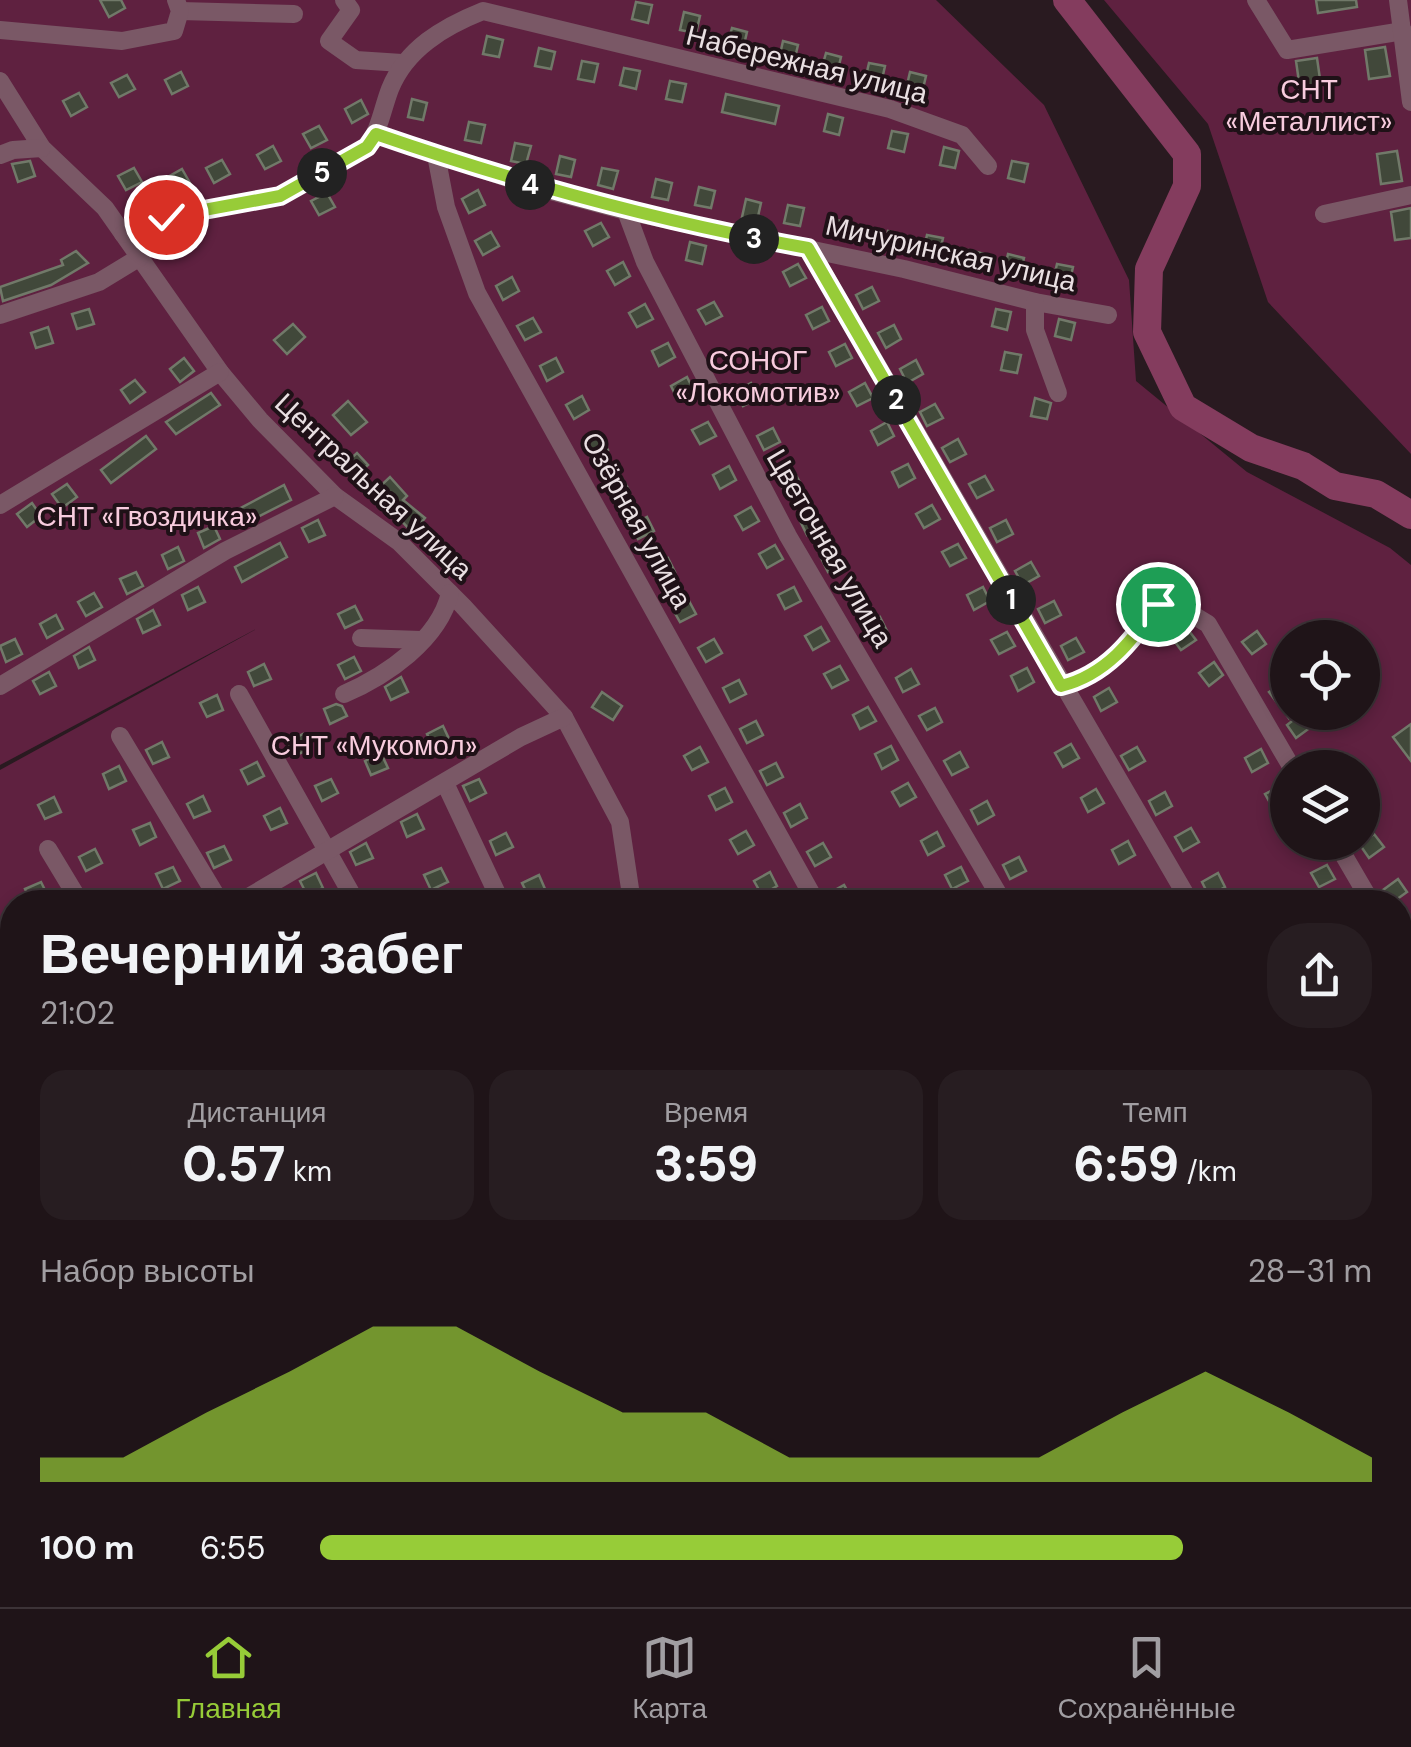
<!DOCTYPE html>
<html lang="ru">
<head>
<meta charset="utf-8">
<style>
  :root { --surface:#1f1418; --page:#271d21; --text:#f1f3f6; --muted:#a19ea2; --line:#3c3337; --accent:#97cc38 }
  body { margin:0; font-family:"DM Sans",sans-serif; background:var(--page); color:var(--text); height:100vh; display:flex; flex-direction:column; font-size:38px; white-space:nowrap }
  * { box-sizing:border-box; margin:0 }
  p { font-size:32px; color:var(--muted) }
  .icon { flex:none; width:55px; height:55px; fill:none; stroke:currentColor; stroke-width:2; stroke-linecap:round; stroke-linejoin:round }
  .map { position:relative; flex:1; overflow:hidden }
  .panel { position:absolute; left:0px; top:890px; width:1412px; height:718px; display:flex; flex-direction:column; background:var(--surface); border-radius:40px 40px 0 0; box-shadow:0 5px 15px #0003,0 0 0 2px var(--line) }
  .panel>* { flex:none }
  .fabs { position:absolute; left:1270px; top:620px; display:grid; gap:20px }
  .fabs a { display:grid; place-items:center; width:110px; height:110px; border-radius:50%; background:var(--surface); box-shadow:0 5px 15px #0003,0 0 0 2px var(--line); font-size:50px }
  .pin { position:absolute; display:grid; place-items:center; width:85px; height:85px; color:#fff; margin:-42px; border:5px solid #fff; border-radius:50%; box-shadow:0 2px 10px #0007 }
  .km { position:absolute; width:50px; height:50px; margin:-25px; border-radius:50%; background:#222; color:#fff; font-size:28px; line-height:50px; text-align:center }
  .round { display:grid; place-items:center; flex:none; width:105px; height:105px; border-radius:40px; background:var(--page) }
  .headline { display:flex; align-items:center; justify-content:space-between; height:170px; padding:0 40px }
  h1 { font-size:55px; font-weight:700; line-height:75px }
  .metrics { display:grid; grid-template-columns:repeat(3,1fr); gap:15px; height:170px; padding:10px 40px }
  .metrics div { display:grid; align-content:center; border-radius:25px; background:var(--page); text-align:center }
  .metrics b { font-size:50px; font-weight:700 }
  .metrics small { font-size:28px; font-weight:400 }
  .metrics p { font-size:28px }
  .chart { height:280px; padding:20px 40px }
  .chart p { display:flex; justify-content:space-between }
  .chart svg { width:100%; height:180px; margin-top:10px; fill:var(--accent); opacity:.7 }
  ul { padding:0 40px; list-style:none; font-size:32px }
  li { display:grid; grid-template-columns:160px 120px 1fr; align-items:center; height:75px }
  li i { height:25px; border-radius:12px; background:var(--accent) }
  .tabs { display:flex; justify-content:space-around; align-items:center; height:140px; border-top:2px solid var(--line); background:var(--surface); font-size:28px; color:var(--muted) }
  .tabs a { display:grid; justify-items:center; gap:5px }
  .tabs .current { color:var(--accent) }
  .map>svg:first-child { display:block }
  .green { fill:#5f2140; fill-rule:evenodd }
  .forest { fill:#823a5c }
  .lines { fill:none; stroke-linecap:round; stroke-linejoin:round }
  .river { stroke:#843c5e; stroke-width:28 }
  .building { fill:#41483a; stroke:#717969; stroke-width:2.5 }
  .minor { stroke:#7a5866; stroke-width:18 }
  .route-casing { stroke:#fff; stroke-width:20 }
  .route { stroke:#97cc38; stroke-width:12 }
  .labels { text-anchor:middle; stroke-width:8; stroke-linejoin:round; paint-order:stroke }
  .street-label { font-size:28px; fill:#e9dfe2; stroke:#1f1117 }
  .park-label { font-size:28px; fill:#f8ccde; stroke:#1f1117 }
</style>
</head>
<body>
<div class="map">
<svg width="1411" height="1607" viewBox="0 0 1411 1607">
  <rect width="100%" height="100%" fill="#291a20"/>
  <!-- green -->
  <g class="green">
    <path d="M0 0H936L1044 105 1129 280 1136 381 1247 472 1390 548 1411 565V1129L1400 1135V902H12V1595H694L674 1607H0V770L260 627 0 765ZM1288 638H1362V712H1288ZM1288 768H1362V842H1288Z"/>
    <path d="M1104 0H1411V454L1268 302 1208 124Z"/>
    <path d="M1411 1135V1433L1400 1440V1141Z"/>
    <path d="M1400 1484 1411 1502V1524L1400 1530Z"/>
    <path d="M830 1595H1139L1121 1607H830Z"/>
  </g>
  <!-- forest -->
  <g class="forest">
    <path d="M694 1595H818L817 1607H674Z"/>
    <path d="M1139 1595H1284L1293 1607H1121Z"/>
  </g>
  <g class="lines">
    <!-- river -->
    <path class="river" d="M1067 0 1187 154V186L1149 269 1147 332 1183 407 1251 448 1303 466 1335 486 1376 494 1411 515"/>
  </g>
  <!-- building -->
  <g class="building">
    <path d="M100 0H121L125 8 109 17Z"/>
    <path d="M1316 0H1356L1357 7 1318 13Z"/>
    <path d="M636 2 652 5 648 23 632 19Z"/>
    <path d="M684 12 700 16 696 33 680 30Z"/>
    <path d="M732 28 747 32 743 49 727 46Z"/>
    <path d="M487 36 503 40 499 57 483 54Z"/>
    <path d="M783 41 798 45 794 62 779 59Z"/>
    <path d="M1385 47 1390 76 1369 79 1365 50Z"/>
    <path d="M539 48 555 52 551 69 535 66Z"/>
    <path d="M826 53 841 57 837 74 821 71Z"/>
    <path d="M1317 58 1321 86 1300 89 1296 61Z"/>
    <path d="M582 61 598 64 594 82 578 79Z"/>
    <path d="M869 63 885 66 881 84 865 80Z"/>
    <path d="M624 68 640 71 636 89 620 85Z"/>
    <path d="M181 72 188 86 172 94 165 80Z"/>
    <path d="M910 72 926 76 922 93 906 89Z"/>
    <path d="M127 75 135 89 119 97 111 83Z"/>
    <path d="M670 81 686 84 682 102 666 99Z"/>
    <path d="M79 93 87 107 71 116 63 101Z"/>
    <path d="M726 94 779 106 775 124 722 112Z"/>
    <path d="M412 99 427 103 423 120 408 117Z"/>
    <path d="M361 100 368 114 352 123 345 109Z"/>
    <path d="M828 114 843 118 839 135 824 131Z"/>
    <path d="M469 122 485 125 481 143 465 140Z"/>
    <path d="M319 126 327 140 311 148 303 134Z"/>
    <path d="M892 131 908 134 904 152 888 148Z"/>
    <path d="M515 143 531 146 526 164 511 161Z"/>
    <path d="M273 146 281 161 265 169 257 155Z"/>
    <path d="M944 147 959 151 955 168 940 165Z"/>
    <path d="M1397 151 1402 181 1381 184 1377 154Z"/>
    <path d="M560 156 575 160 571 177 556 174Z"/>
    <path d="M222 160 230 174 214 183 206 168Z"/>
    <path d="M30 161 35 176 18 182 12 164Z"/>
    <path d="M1012 161 1028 164 1024 182 1008 178Z"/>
    <path d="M134 168 142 182 126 190 118 176Z"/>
    <path d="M602 168 618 171 613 189 598 185Z"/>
    <path d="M182 169 190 183 174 192 166 178Z"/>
    <path d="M656 179 672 183 668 200 652 197Z"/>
    <path d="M699 187 715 191 711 208 695 205Z"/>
    <path d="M478 190 485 205 469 213 462 199Z"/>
    <path d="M327 193 335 207 319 215 311 201Z"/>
    <path d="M746 199 761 203 757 221 742 217Z"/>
    <path d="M788 205 804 208 800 226 784 223Z"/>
    <path d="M1411 208V238L1395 240 1391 212Z"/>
    <path d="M833 219 848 223 844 240 828 236Z"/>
    <path d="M601 223 609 237 593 246 585 231Z"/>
    <path d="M888 231 903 235 899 252 884 249Z"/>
    <path d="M491 232 499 246 483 255 475 241Z"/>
    <path d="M927 235 943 238 939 256 923 252Z"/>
    <path d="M690 242 706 246 702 264 686 260Z"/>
    <path d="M969 250 984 254 980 271 965 268Z"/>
    <path d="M76 251 88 263 51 285 3 301 0 287 63 265 61 260Z"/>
    <path d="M1008 254 1024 258 1020 275 1004 271Z"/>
    <path d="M623 262 630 276 615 285 607 271Z"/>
    <path d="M798 264 806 278 790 286 783 272Z"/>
    <path d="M1057 264 1073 267 1069 285 1053 281Z"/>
    <path d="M512 277 519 291 503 300 496 286Z"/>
    <path d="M872 287 879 301 863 309 856 295Z"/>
    <path d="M714 302 722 316 706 324 698 310Z"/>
    <path d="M645 304 653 319 637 327 629 313Z"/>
    <path d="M822 307 829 321 813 329 806 315Z"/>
    <path d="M89 309 94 324 77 329 72 314Z"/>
    <path d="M996 309 1011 312 1007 330 992 326Z"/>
    <path d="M533 318 541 332 525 340 517 326Z"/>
    <path d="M1059 319 1075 323 1071 340 1055 336Z"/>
    <path d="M293 324 305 337 287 354 274 340Z"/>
    <path d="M894 325 901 339 886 348 878 333Z"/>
    <path d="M48 327 53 343 36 348 31 333Z"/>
    <path d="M668 343 675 357 659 366 652 351Z"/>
    <path d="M845 344 852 358 836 366 829 352Z"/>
    <path d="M1005 352 1021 355 1017 373 1001 370Z"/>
    <path d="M184 358 194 371 180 382 170 369Z"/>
    <path d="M556 358 563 372 547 381 540 366Z"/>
    <path d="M916 360 923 374 907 383 900 369Z"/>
    <path d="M687 377 694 391 678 400 671 386Z"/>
    <path d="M135 380 145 392 130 403 121 390Z"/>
    <path d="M751 383 759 398 743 406 735 392Z"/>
    <path d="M865 383 873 398 857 406 849 392Z"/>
    <path d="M211 393 220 405 176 434 166 422Z"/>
    <path d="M582 396 589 410 574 419 566 405Z"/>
    <path d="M1035 398 1051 403 1047 419 1031 416Z"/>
    <path d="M348 401 367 422 351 435 333 415Z"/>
    <path d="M935 404 943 418 927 426 920 412Z"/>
    <path d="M708 422 716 436 700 444 692 430Z"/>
    <path d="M887 422 894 436 878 445 871 431Z"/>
    <path d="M773 428 780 442 764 450 757 436Z"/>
    <path d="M146 436 156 449 111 483 101 470Z"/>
    <path d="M600 436 608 450 592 459 584 444Z"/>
    <path d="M958 439 966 454 950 462 942 448Z"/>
    <path d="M357 453 368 465 359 473 348 461Z"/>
    <path d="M908 464 915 478 899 487 892 472Z"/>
    <path d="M729 466 736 480 720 489 713 475Z"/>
    <path d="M793 470 801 484 785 492 777 478Z"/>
    <path d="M621 476 629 490 613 498 605 484Z"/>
    <path d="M985 476 993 490 977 498 969 484Z"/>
    <path d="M390 477 407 496 403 500 425 518 413 533 374 492Z"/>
    <path d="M67 484 77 497 62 508 52 494Z"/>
    <path d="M284 485 291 500 240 526 233 512Z"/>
    <path d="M32 503 41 516 27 527 17 514Z"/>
    <path d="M932 505 940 519 924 528 916 514Z"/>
    <path d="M751 507 759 521 743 530 735 516Z"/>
    <path d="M816 512 823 526 807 535 800 521Z"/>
    <path d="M647 517 654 531 638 539 631 525Z"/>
    <path d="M318 520 325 535 309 542 302 528Z"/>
    <path d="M1006 520 1013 534 997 542 990 528Z"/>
    <path d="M214 526 220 539 204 548 198 533Z"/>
    <path d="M280 543 287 557 242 582 235 567Z"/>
    <path d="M958 544 966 558 950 566 942 552Z"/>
    <path d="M775 545 783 559 767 568 759 554Z"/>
    <path d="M178 547 184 561 168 569 162 555Z"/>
    <path d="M836 549 844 563 828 572 821 558Z"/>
    <path d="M668 558 675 572 659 580 652 566Z"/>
    <path d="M1031 562 1039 576 1023 585 1015 571Z"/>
    <path d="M136 572 143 586 127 594 120 579Z"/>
    <path d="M198 587 205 602 188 610 182 595Z"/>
    <path d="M794 587 801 601 785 609 778 595Z"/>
    <path d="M983 587 990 601 974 610 967 595Z"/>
    <path d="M94 593 102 607 86 616 78 602Z"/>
    <path d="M688 599 696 614 680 622 672 608Z"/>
    <path d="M1054 601 1061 615 1045 623 1038 609Z"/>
    <path d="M355 606 362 620 345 628 338 614Z"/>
    <path d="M153 610 160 625 143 633 137 619Z"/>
    <path d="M56 615 63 629 47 638 40 624Z"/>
    <path d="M880 617 887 631 871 639 864 625Z"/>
    <path d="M821 627 829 641 813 650 805 636Z"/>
    <path d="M1186 627 1196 640 1181 650 1172 638Z"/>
    <path d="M1257 631 1266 644 1252 654 1242 642Z"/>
    <path d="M1007 632 1015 646 999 654 991 640Z"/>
    <path d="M1076 638 1084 652 1068 660 1061 646Z"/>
    <path d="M15 639 22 654 6 662 0 646Z"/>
    <path d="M714 639 722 653 706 662 698 648Z"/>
    <path d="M89 647 95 660 79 668 74 656Z"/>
    <path d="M354 657 361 671 345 679 338 665Z"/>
    <path d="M1214 662 1223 675 1209 686 1199 673Z"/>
    <path d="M264 664 271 679 254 686 248 672Z"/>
    <path d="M840 666 848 680 832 688 824 674Z"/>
    <path d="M1027 668 1034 682 1018 691 1011 676Z"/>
    <path d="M911 669 919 684 903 692 896 678Z"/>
    <path d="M49 672 56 686 40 694 33 681Z"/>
    <path d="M401 677 408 692 391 700 385 687Z"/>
    <path d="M1288 679V717L1269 692Z"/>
    <path d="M739 680 746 694 730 702 723 688Z"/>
    <path d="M1109 688 1117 702 1101 711 1094 697Z"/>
    <path d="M602 692 622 706 613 720 592 707Z"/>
    <path d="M217 695 223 710 207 717 200 703Z"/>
    <path d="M336 704 342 706 347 716 330 724 324 709Z"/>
    <path d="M868 707 876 721 860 729 853 715Z"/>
    <path d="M935 708 942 722 927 730 919 716Z"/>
    <path d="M1301 714 1311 727 1296 738 1287 725Z"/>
    <path d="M756 721 763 735 747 743 740 729Z"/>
    <path d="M1411 724V761L1393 737Z"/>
    <path d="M443 726 450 741 434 749 427 734Z"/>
    <path d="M303 734 310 749 294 756 287 742Z"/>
    <path d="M162 742 169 757 153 764 146 750Z"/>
    <path d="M1071 744 1079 758 1063 767 1055 753Z"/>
    <path d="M891 746 898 760 882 769 875 754Z"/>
    <path d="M700 747 708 762 692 770 684 756Z"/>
    <path d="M1137 747 1145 761 1129 770 1121 756Z"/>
    <path d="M1261 749 1268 763 1252 772 1245 758Z"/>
    <path d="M960 752 968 767 952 775 944 761Z"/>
    <path d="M381 753 388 768 371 775 365 761Z"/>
    <path d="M257 762 264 776 248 784 241 770Z"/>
    <path d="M776 763 783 777 767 785 760 771Z"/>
    <path d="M119 766 126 781 109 789 103 774Z"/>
    <path d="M331 779 338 793 322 801 315 786Z"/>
    <path d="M479 779 486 793 470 801 463 786Z"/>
    <path d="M908 783 916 797 900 806 892 792Z"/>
    <path d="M1281 786 1288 801 1273 808 1265 794Z"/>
    <path d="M725 788 732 802 716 810 709 796Z"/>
    <path d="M1096 789 1104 803 1088 812 1081 798Z"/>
    <path d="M1165 792 1172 806 1156 815 1149 801Z"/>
    <path d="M203 796 210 811 194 818 187 804Z"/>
    <path d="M54 797 61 812 45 819 38 805Z"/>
    <path d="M987 801 994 815 978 824 971 810Z"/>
    <path d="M800 804 807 818 791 827 784 813Z"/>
    <path d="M280 808 287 823 271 830 264 816Z"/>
    <path d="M417 814 424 829 407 837 401 822Z"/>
    <path d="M150 823 156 837 140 845 133 830Z"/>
    <path d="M1191 828 1199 842 1183 851 1175 837Z"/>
    <path d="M746 831 754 845 738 854 730 840Z"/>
    <path d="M937 832 944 846 928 855 921 841Z"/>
    <path d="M506 833 513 847 496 855 490 841Z"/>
    <path d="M1374 834 1384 847 1369 858 1360 845Z"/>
    <path d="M1128 841 1135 855 1119 864 1112 850Z"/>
    <path d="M366 843 373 858 356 865 350 852Z"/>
    <path d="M823 843 831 857 815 866 807 852Z"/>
    <path d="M224 846 231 860 214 868 207 853Z"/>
    <path d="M95 849 102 863 86 871 79 857Z"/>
    <path d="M1019 857 1026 871 1010 879 1003 865Z"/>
    <path d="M1327 865 1335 879 1319 887 1311 873Z"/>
    <path d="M173 867 180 881 163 889 156 874Z"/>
    <path d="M961 867 968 881 952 889 945 875Z"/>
    <path d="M441 868 448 882 431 890 424 875Z"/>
    <path d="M770 872 777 886 762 895 754 881Z"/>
    <path d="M316 873 323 888 307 895 300 881Z"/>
    <path d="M1218 873 1225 887 1209 896 1202 882Z"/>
    <path d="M539 875 545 889 529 897 522 883Z"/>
    <path d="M1398 879 1407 892 1393 902 1383 890Z"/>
    <path d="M41 882 48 896 31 902 25 889Z"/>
    <path d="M844 885 854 902H833L828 894Z"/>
    <path d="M12 956V995L0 968V962Z"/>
    <path d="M53 1595H89L68 1607H60Z"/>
    <path d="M319 1595H356L335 1607H298Z"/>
    <path d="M439 1595H475L454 1607H446Z"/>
  </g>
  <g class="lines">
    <!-- minor -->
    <g class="minor">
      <path d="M344 0 351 10 329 41 356 60 402 63"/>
      <path d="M1256 0 1287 50 1403 31"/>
      <path d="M1398 0 1411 102"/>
      <path d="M180 11 294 14"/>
      <path d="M0 30 122 41 174 31 180 11 176 0"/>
      <path d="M0 81 42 148 105 208 220 372 260 420 335 496 399 542 463 606 564 717 620 822 632 902"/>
      <path d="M376 134 532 186 626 211 904 269 1035 302 1108 315"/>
      <path d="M0 155 13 150 42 148"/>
      <path d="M436 155 446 207 477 293 816 902"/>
      <path d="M626 211 645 262 788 536 1003 902"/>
      <path d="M1324 214 1411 195"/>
      <path d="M123 234 166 217 280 196 367 147C380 129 382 110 390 89 406 49 443 27 483 11L890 109 962 135 988 166"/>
      <path d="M809 248 1190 902"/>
      <path d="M1035 302V330L1058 393"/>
      <path d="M0 315 99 282 140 257"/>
      <path d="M0 505 220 372"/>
      <path d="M361 638 421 640"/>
      <path d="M0 686 225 551 335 496"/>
      <path d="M1061 686C1106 675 1132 641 1158 604H1175L1208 624 1292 768"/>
      <path d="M239 694 356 902"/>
      <path d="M344 694C386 676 439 640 450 593"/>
      <path d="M120 736 220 902"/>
      <path d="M445 783 501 902"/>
      <path d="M1336 842 1371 902"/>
      <path d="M48 849 80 902"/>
      <path d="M240 902 521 737 564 717"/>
      <path d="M1400 950 1411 968"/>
      <path d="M0 1000 12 1021"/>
      <path d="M0 1042 12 1035"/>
      <path d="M1400 1141 1411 1135"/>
      <path d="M1400 1331 1411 1324"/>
      <path d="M0 1412 12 1404"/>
      <path d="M830 1595V1607"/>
      <path d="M0 1604 18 1595"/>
      <path d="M379 1607 398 1595"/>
      <path d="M951 1607 971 1595"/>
    </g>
  </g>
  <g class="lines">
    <defs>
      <path id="route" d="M166 217 280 196 367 147 376 134C518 183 661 222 808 248L1061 686C1106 675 1132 641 1158 604"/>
    </defs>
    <!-- route casing -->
    <use href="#route" class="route-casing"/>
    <!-- route -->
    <use href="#route" class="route"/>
  </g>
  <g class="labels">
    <!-- street labels -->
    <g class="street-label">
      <text transform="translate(807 64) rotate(14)" y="10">Набережная улица</text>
      <text transform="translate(951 253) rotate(13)" y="10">Мичуринская улица</text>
      <text transform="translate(374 486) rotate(43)" y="10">Центральная улица</text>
      <text transform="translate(637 520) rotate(61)" y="10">Озёрная улица</text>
      <text transform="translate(830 548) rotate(60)" y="10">Цветочная улица</text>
    </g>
    <!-- park labels -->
    <g class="park-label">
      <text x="1309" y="99">СНТ<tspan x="1309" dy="32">«Металлист»</tspan></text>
      <text x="758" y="370">СОНОГ<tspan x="758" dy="32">«Локомотив»</tspan></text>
      <text x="147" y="526">СНТ «Гвоздичка»</text>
      <text x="374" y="755">СНТ «Мукомол»</text>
    </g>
  </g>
</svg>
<div class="fabs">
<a><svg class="icon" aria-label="locate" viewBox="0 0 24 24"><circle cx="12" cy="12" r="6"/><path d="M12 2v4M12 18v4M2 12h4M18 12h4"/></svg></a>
<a><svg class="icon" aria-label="layers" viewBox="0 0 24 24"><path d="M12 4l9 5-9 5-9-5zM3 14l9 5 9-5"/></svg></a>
</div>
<div class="pin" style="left:1158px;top:604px;background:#1e9e55"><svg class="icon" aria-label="arrive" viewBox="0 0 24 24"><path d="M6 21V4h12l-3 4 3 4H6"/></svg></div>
<div class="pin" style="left:166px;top:217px;background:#d93025"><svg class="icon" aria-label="check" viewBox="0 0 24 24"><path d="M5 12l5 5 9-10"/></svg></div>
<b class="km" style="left:1011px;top:600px">1</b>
<b class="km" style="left:896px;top:400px">2</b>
<b class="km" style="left:754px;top:239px">3</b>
<b class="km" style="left:530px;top:185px">4</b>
<b class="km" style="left:322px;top:173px">5</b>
<section class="panel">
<div class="headline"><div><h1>Вечерний забег</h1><p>21:02</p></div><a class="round"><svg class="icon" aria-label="share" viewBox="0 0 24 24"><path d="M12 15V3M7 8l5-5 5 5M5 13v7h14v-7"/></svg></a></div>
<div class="metrics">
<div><p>Дистанция</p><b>0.57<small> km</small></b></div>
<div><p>Время</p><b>3:59</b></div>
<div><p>Темп</p><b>6:59<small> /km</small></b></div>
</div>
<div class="chart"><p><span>Набор высоты</span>28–31 m</p>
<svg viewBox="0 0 160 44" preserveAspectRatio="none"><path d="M0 44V38L10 38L20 27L30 17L40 6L50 6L60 17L70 27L80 27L90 38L100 38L110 38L120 38L130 27L140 17L150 27L160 38V44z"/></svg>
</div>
<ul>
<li><b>100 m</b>6:55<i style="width:82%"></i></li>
</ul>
</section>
</div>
<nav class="tabs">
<a class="current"><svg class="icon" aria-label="home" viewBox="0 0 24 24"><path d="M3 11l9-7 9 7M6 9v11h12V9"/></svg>Главная</a>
<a><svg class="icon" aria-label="map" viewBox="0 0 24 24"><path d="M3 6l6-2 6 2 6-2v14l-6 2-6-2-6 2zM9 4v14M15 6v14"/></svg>Карта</a>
<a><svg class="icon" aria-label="saved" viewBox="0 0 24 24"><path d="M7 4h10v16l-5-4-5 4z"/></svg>Сохранённые</a>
</nav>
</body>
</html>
